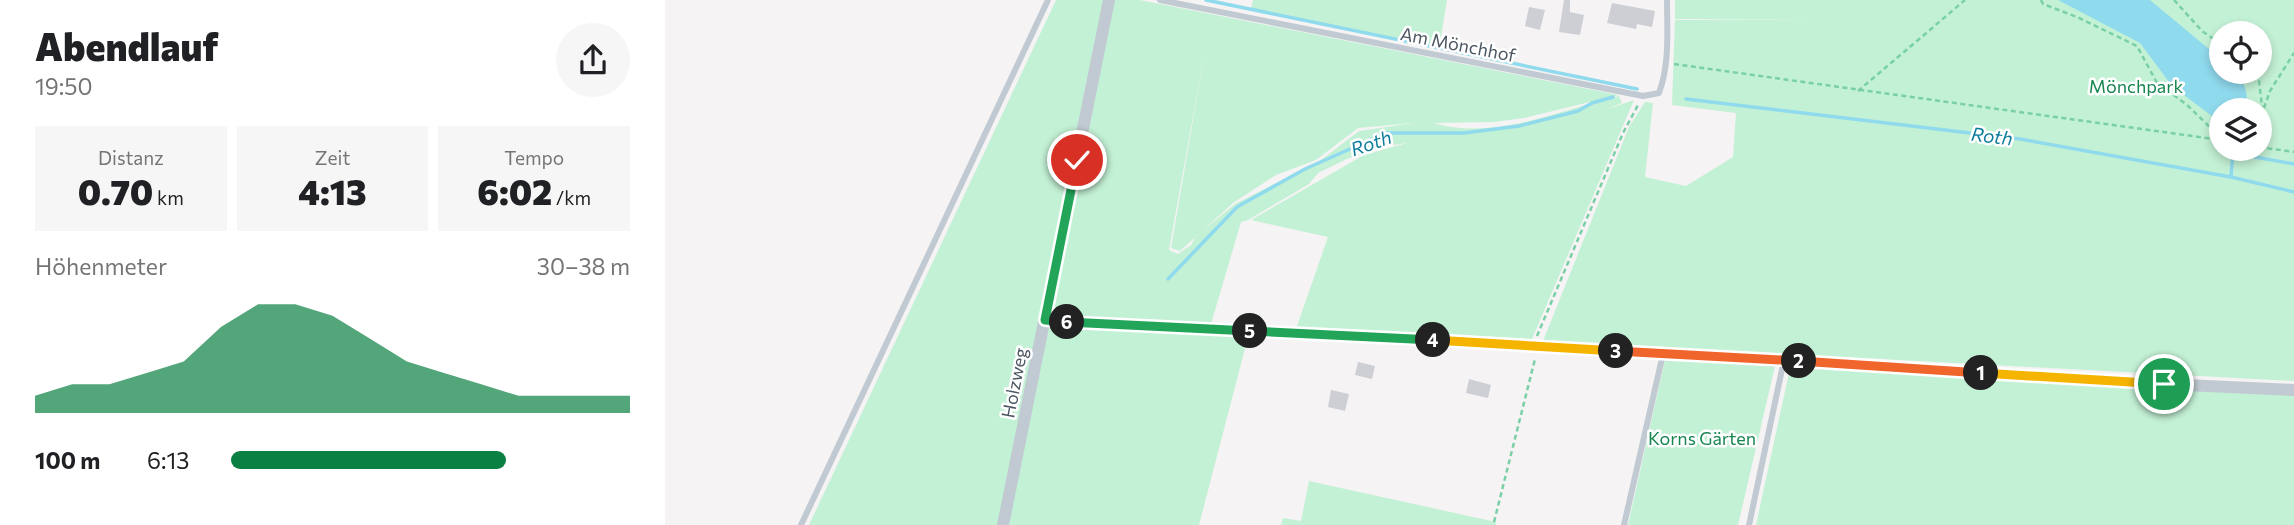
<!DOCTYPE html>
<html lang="de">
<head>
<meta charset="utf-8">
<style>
  :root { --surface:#fff; --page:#f6f6f6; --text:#202124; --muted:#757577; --accent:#0b8043 }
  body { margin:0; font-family:Commissioner,sans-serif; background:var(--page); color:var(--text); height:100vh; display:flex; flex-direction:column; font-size:26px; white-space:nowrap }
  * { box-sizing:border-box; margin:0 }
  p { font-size:23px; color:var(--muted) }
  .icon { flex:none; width:38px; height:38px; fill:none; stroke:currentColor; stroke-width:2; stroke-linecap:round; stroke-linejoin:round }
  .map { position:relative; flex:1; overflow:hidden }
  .sheet { display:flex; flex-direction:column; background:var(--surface); width:665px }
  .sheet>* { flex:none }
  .controls { position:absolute; left:1544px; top:21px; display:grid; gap:14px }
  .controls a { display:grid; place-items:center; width:63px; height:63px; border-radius:50%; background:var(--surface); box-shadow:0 4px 10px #0003; font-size:35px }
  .pin { position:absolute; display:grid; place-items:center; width:60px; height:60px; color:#fff; margin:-30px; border:4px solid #fff; border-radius:50%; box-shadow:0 2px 7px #0007 }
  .km { position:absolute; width:35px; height:35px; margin:-18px; border-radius:50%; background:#222; color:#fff; font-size:19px; line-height:35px; text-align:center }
  .round { display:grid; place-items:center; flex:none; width:74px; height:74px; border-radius:37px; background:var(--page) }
  .headline { display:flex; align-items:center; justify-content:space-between; height:119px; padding:0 35px }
  h1 { font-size:38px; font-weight:800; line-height:52px }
  .stats { display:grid; grid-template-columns:repeat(3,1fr); gap:10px; height:119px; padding:7px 35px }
  .stats div { display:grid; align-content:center; border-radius:0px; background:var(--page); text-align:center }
  .stats b { font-size:35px; font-weight:800 }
  .stats small { font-size:19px; font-weight:400 }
  .stats p { font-size:19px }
  .chart { height:196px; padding:14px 35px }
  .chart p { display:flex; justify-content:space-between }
  .chart svg { width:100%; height:126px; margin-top:7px; fill:var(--accent); opacity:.7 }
  ul { padding:0 35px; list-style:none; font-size:23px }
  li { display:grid; grid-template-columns:112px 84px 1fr; align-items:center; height:52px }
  li i { height:18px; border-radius:9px; background:var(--accent) }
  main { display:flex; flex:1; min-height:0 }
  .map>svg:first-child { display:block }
  .green { fill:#c3f1d5; fill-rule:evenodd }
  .water { fill:#90daee }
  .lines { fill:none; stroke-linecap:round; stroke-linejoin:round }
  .stream { stroke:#90daee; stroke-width:3.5 }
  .building { fill:#cdcfd5 }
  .path { stroke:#7ad0a6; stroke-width:2.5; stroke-dasharray:5 3.5; stroke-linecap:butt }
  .lane { stroke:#c1cad2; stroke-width:6 }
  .street { stroke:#c1cad2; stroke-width:12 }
  .split-1-casing { stroke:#fff; stroke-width:14 }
  .split-2-casing { stroke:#fff; stroke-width:14 }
  .split-3-casing { stroke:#fff; stroke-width:14 }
  .split-4-casing { stroke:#fff; stroke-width:14 }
  .split-5-casing { stroke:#fff; stroke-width:14 }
  .split-6-casing { stroke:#fff; stroke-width:14 }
  .split-7-casing { stroke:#fff; stroke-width:14 }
  .split-1 { stroke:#f5b400; stroke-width:9 }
  .split-2 { stroke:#f0652b; stroke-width:9 }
  .split-3 { stroke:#f0652b; stroke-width:9 }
  .split-4 { stroke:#f5b400; stroke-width:9 }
  .split-5 { stroke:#22a559; stroke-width:9 }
  .split-6 { stroke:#22a559; stroke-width:9 }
  .split-7 { stroke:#22a559; stroke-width:9 }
  .labels { text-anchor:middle; stroke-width:5; stroke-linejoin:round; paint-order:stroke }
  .street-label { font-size:18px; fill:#4a5661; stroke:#fff }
  .park-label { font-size:18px; fill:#17864f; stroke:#fff }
  .water-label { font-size:19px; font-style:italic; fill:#0c7c9b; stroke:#fff }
</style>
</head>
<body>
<main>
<section class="sheet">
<div class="headline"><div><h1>Abendlauf</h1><p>19:50</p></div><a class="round"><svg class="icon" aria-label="share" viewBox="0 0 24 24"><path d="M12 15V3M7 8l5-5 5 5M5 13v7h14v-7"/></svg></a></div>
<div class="stats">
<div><p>Distanz</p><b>0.70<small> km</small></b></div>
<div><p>Zeit</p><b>4:13</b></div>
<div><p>Tempo</p><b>6:02<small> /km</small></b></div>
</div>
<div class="chart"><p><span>Höhenmeter</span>30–38 m</p>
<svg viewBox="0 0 160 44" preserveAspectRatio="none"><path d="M0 44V38L10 34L20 34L30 30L40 26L50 14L60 6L70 6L80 10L90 18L100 26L110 30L120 34L130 38L140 38L150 38L160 38V44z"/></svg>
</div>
<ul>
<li><b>100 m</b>6:13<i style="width:69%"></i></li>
</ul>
</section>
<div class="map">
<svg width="1629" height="525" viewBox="0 0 1629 525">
  <rect width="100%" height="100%" fill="#f5f3f3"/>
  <!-- green -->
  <g class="green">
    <path d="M391 0H475L954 95 859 118 829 122 768 123C830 141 894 110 954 96L957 103 940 110 969 100 867 339 631 329 663 237 586 220 699 155 742 143 715 147 682 159 653 173 644 184 583 220 576 222 543 334 583 337 534 525H144ZM540 50 506 248 515 251 568 203 611 175 651 160 693 128 749 123 694 131 656 160 570 204 531 236 526 245 513 254 504 250Z"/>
    <path d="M588 0H782L774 49 586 9Z"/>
    <path d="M1010 0H1629V381L878 341 964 127 980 102 988 103 980 177 1021 186 1068 157 1071 113 1007 105 1010 20H1154L1010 19ZM1556 33H1594V72H1556ZM1556 110H1594V149H1556Z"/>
    <path d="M1000 360 1110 366 1073 525H963Z"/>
    <path d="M1125 368 1629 394V525H1091Z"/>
    <path d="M644 481 831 522V525H616L618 518 636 521Z"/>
  </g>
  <!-- water -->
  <path class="water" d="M1393 0H1485L1556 59V72H1570C1581 83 1583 95 1582 110H1556V123L1507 86 1475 43Z"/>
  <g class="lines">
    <!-- stream -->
    <g class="stream">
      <path d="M541 0 972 89"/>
      <path d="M1021 99 1355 139 1566 177 1629 192"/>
      <path d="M1568 153 1629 164"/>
      <path d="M1566 177 1568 151"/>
      <path d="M503 279 572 207 640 169 721 133H799L854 126 913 111 927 103 948 97"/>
    </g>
  </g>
  <!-- building -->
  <g class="building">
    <path d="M899 0H905V12L919 15 915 35 894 32Z"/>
    <path d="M947 3 990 11 987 27 972 24 971 29 942 23Z"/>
    <path d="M864 7 880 10 875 30 860 26Z"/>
    <path d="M693 362 710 366 707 379 690 375Z"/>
    <path d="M804 379 826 385 823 398 801 393Z"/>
    <path d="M666 390 684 394 680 411 663 407Z"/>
  </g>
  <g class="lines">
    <!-- path -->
    <g class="path">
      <path d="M1376 0 1378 4 1412 17 1472 46 1492 83 1522 105 1551 133 1554 139"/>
      <path d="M1509 0 1537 31 1556 44"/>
      <path d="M1009 64 1556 140"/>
      <path d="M1593 72 1602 148"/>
      <path d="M1193 91 1300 0"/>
      <path d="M1599 108 1605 91 1629 53"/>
      <path d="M1594 147 1629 152"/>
      <path d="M872 336 958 133 973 105"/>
      <path d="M829 522 870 359"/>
    </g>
    <!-- lane -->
    <g class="lane">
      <path d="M495 0 978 96 994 93C1005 63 1002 32 1002 0"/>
      <path d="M136 525 383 0"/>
      <path d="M959 525 998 354"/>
      <path d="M1084 525 1119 360"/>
    </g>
    <!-- street -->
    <g class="street">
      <path d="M380 320 868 346 1499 384 1629 390"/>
      <path d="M338 525 444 0"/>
    </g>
  </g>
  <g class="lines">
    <defs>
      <path id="split-1" d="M1316 373 1499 384"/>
      <path id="split-2" d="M1134 361 1316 373"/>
      <path id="split-3" d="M951 351 1134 361"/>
      <path id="split-4" d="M768 340 951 351"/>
      <path id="split-5" d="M585 331 768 340"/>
      <path id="split-6" d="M402 322 585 331"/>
      <path id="split-7" d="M402 322 380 320 412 160"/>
    </defs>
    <!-- split-1 casing -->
    <use href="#split-1" class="split-1-casing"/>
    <!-- split-2 casing -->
    <use href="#split-2" class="split-2-casing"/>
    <!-- split-3 casing -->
    <use href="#split-3" class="split-3-casing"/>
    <!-- split-4 casing -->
    <use href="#split-4" class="split-4-casing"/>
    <!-- split-5 casing -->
    <use href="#split-5" class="split-5-casing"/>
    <!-- split-6 casing -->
    <use href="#split-6" class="split-6-casing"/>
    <!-- split-7 casing -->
    <use href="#split-7" class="split-7-casing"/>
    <!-- split-1 -->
    <use href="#split-1" class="split-1"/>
    <!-- split-2 -->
    <use href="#split-2" class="split-2"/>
    <!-- split-3 -->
    <use href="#split-3" class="split-3"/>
    <!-- split-4 -->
    <use href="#split-4" class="split-4"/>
    <!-- split-5 -->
    <use href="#split-5" class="split-5"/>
    <!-- split-6 -->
    <use href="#split-6" class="split-6"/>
    <!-- split-7 -->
    <use href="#split-7" class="split-7"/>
  </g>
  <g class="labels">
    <!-- street labels -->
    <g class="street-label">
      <text transform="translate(793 45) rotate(11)" y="6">Am Mönchhof</text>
      <text transform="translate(350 383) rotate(-79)" y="6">Holzweg</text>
    </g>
    <!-- park labels -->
    <g class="park-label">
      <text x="1471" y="93">Mönchpark</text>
      <text x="1037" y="445">Korns Gärten</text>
    </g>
    <!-- water labels -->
    <g class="water-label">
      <text transform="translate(1327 136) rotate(7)" y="7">Roth</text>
      <text transform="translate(706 143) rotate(-19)" y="7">Roth</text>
    </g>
  </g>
</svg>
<div class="controls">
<a><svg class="icon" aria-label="locate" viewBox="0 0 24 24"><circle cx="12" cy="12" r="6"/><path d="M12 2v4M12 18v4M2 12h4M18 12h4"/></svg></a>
<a><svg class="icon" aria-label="layers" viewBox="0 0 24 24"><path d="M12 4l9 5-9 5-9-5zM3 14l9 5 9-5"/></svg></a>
</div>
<div class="pin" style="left:1499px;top:384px;background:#1e9e55"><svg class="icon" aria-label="arrive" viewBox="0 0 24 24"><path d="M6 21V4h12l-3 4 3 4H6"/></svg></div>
<div class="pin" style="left:412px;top:160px;background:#d93025"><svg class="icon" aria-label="check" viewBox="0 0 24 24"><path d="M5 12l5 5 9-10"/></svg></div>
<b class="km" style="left:1316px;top:373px">1</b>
<b class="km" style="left:1134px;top:361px">2</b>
<b class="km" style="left:951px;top:351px">3</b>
<b class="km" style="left:768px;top:340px">4</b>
<b class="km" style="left:585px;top:331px">5</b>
<b class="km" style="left:402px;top:322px">6</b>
</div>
</main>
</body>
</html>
